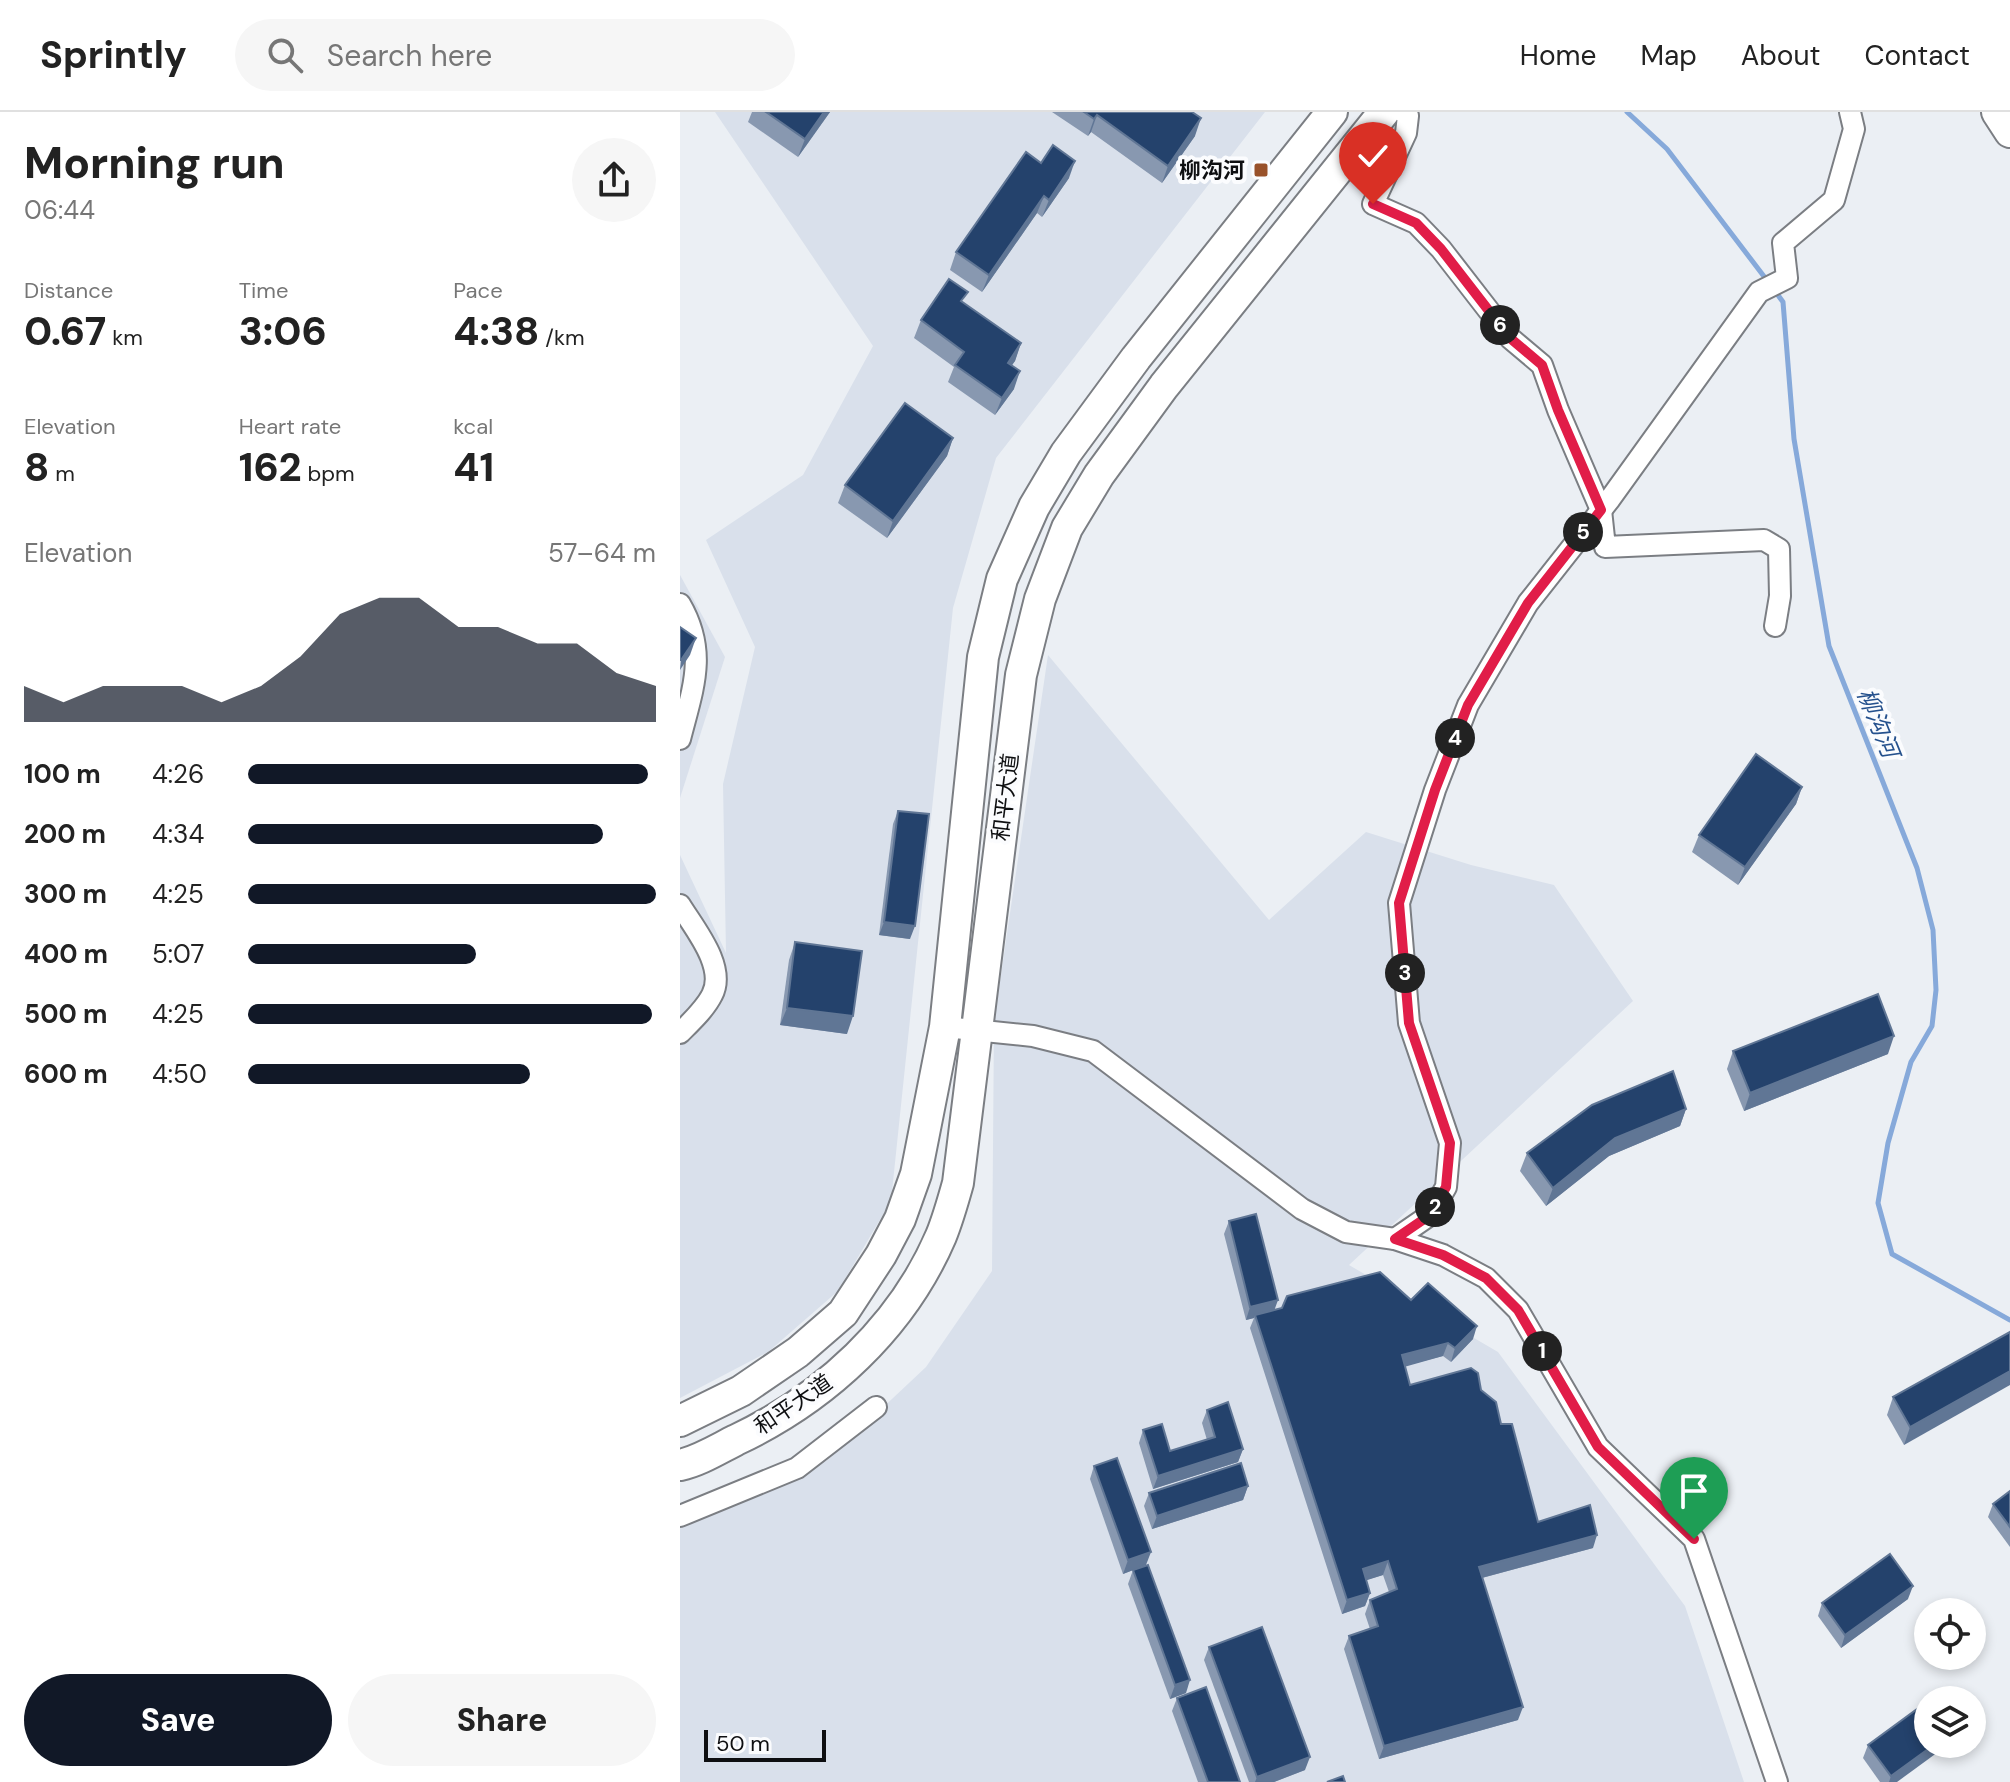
<!DOCTYPE html>
<html lang="en">
<head>
<meta charset="utf-8">
<style>
  :root { --surface:#fff; --page:#f6f6f6; --text:#222; --muted:#767676; --line:#e0e0e0; --accent:#111827 }
  body { margin:0; font-family:"DM Sans","Noto Sans SC",sans-serif; background:var(--page); color:var(--text); height:100vh; display:flex; flex-direction:column; font-size:30px; white-space:nowrap }
  * { box-sizing:border-box; margin:0 }
  p { font-size:26px; color:var(--muted) }
  .icon { flex:none; width:44px; height:44px; fill:none; stroke:currentColor; stroke-width:2; stroke-linecap:round; stroke-linejoin:round }
  .map { position:relative; flex:1; overflow:hidden }
  .panel { display:flex; flex-direction:column; background:var(--surface); width:680px }
  .panel>* { flex:none }
  .buttons { position:absolute; left:1234px; top:1486px; display:grid; gap:16px }
  .buttons a { display:grid; place-items:center; width:72px; height:72px; border-radius:50%; background:var(--surface); box-shadow:0 4px 12px #0003; font-size:40px }
  .scale { position:absolute; left:24px; bottom:20px; width:122px; box-sizing:border-box; padding-left:8px; border:4px solid #0e0f11; border-top:0; font-size:22px; line-height:28px; white-space:nowrap; color:#0e0f11; -webkit-text-stroke:6px #fbfcfe; paint-order:stroke }
  .pin { position:absolute; display:grid; place-items:center; width:68px; height:68px; color:#fff; margin:-82px -34px; border-radius:50% 50% 50% 0; rotate:-45deg; box-shadow:0 0 8px #0007 }
  .pin .icon { rotate:45deg }
  .km { position:absolute; width:40px; height:40px; margin:-20px; border-radius:50%; background:#222; color:#fff; font-size:22px; line-height:40px; text-align:center }
  .round { display:grid; place-items:center; flex:none; width:84px; height:84px; border-radius:42px; background:var(--page) }
  .head { display:flex; align-items:center; justify-content:space-between; height:136px; padding:0 24px }
  h1 { font-size:44px; font-weight:800; line-height:60px }
  .metrics { display:grid; grid-template-columns:repeat(3,1fr); gap:12px; height:136px; padding:8px 24px }
  .metrics div { display:grid; align-content:center }
  .metrics b { font-size:40px; font-weight:800 }
  .metrics small { font-size:22px; font-weight:400 }
  .metrics p { font-size:22px }
  .chart { height:224px; padding:16px 24px }
  .chart p { display:flex; justify-content:space-between }
  .chart svg { width:100%; height:144px; margin-top:8px; fill:var(--accent); opacity:.7 }
  .button { display:flex; gap:16px; margin-top:auto; padding:16px 24px }
  .button a { flex:1; height:92px; border-radius:48px; background:var(--accent); color:#fff; font-size:32px; font-weight:800; line-height:92px; text-align:center }
  .button a+a { background:var(--page); color:var(--text) }
  ul { padding:0 24px; list-style:none; font-size:26px }
  li { display:grid; grid-template-columns:128px 96px 1fr; align-items:center; height:60px }
  li i { height:20px; border-radius:10px; background:var(--accent) }
  header { display:flex; align-items:center; gap:48px; box-sizing:border-box; height:112px; padding:0 40px; background:var(--surface); border-bottom:2px solid var(--line) }
  header strong { font-size:38px }
  nav { display:flex; gap:44px; margin-inline-start:auto; font-size:28px }
  .search { width:560px; height:72px; background:var(--page); display:flex; align-items:center; gap:20px; box-sizing:border-box; padding:0 28px; border-radius:44px; color:var(--muted); font-size:30px }
  main { display:flex; flex:1; min-height:0 }
  .map>svg:first-child { display:block }
  .built { fill:#d9e0eb }
  .lines { fill:none; stroke-linecap:round; stroke-linejoin:round }
  .stream { stroke:#86a9da; stroke-width:5 }
  .minor-casing { stroke:#7b7e83; stroke-width:24 }
  .highway-casing { stroke:#7b7e83; stroke-width:34 }
  .minor { stroke:#fff; stroke-width:20 }
  .highway { stroke:#fff; stroke-width:30 }
  .wall { fill:#8898b0 }
  .shaded-wall { fill:#607695 }
  .building { fill:#24426c; stroke:#607695; stroke-width:2 }
  .route-casing { stroke:#fff; stroke-width:16 }
  .route { stroke:#e11d48; stroke-width:10 }
  .poi-dot { fill:#98512a; stroke:#fbfcfe; stroke-width:3 }
  .labels { text-anchor:middle; stroke-width:8; stroke-linejoin:round; paint-order:stroke }
  .poi-label { font-size:22px; font-weight:bold; fill:#0e0f11; stroke:#fbfcfe; text-anchor:end }
  .street-label { font-size:22px; fill:#0e0f11; stroke:#fbfcfe }
  .water-label { font-size:24px; font-style:italic; fill:#25518d; stroke:#fbfcfe }
</style>
</head>
<body>
<header>
<strong>Sprintly</strong>
<div class="search"><svg class="icon" aria-label="search" viewBox="0 0 24 24"><circle cx="10" cy="10" r="6"/><path d="M15 15l6 6"/></svg>Search here</div>
<nav><a>Home</a><a>Map</a><a>About</a><a>Contact</a></nav>
</header>
<main>
<section class="panel">
<div class="head"><div><h1>Morning run</h1><p>06:44</p></div><a class="round"><svg class="icon" aria-label="share" viewBox="0 0 24 24"><path d="M12 15V3M7 8l5-5 5 5M5 13v7h14v-7"/></svg></a></div>
<div class="metrics">
<div><p>Distance</p><b>0.67<small> km</small></b></div>
<div><p>Time</p><b>3:06</b></div>
<div><p>Pace</p><b>4:38<small> /km</small></b></div>
</div>
<div class="metrics">
<div><p>Elevation</p><b>8<small> m</small></b></div>
<div><p>Heart rate</p><b>162<small> bpm</small></b></div>
<div><p>kcal</p><b>41</b></div>
</div>
<div class="chart"><p><span>Elevation</span>57–64 m</p>
<svg viewBox="0 0 160 44" preserveAspectRatio="none"><path d="M0 44V33L10 38L20 33L30 33L40 33L50 38L60 33L70 24L80 11L90 6L100 6L110 15L120 15L130 20L140 20L150 29L160 33V44z"/></svg>
</div>
<ul>
<li><b>100 m</b>4:26<i style="width:98%"></i></li>
<li><b>200 m</b>4:34<i style="width:87%"></i></li>
<li><b>300 m</b>4:25<i style="width:100%"></i></li>
<li><b>400 m</b>5:07<i style="width:56%"></i></li>
<li><b>500 m</b>4:25<i style="width:99%"></i></li>
<li><b>600 m</b>4:50<i style="width:69%"></i></li>
</ul>
<div class="button"><a>Save</a><a>Share</a></div>
</section>
<div class="map">
<svg width="1330" height="1670" viewBox="0 0 1330 1670">
  <rect width="100%" height="100%" fill="#ebeff4"/>
  <!-- built -->
  <g class="built">
    <path d="M35 0H585L316 346 273 496 211 1089 158 1179 88 1240 0 1286V743L46 841 43 672 75 535 26 428 123 363 193 234Z"/>
    <path d="M0 463 45 545 0 686Z"/>
    <path d="M368 543 589 808 686 720 791 753 874 773 953 889 669 1153 818 1240 1005 1494 1064 1670H0V1395L30 1388 146 1349 246 1255 312 1159 314 910Z"/>
  </g>
  <g class="lines">
    <!-- stream -->
    <g class="stream">
      <path d="M947 0 987 37 1089 171"/>
      <path d="M1095 179 1103 190 1114 327 1149 534 1237 756 1253 818 1256 878 1252 914 1231 950 1208 1031 1198 1091 1212 1142 1330 1208"/>
    </g>
    <defs>
      <g id="minor">
        <path d="M723 0 728 4 726 21 693 92 736 111 761 137 830 226 862 253 878 298 921 398 925 435 1084 428 1099 437 1100 484 1095 514"/>
        <path d="M0 492C28 540 13 576 0 627"/>
        <path d="M0 793C14 816 47 855 32 883 25 897 11 910 0 921"/>
        <path d="M265 915 353 924 413 939 622 1097 666 1120 715 1127 763 1143 806 1166 838 1198 918 1335 1014 1427 1097 1670"/>
        <path d="M715 1127 750 1103 766 1075 770 1031 729 911 719 791 755 678 788 593 848 491 930 387 1079 180 1107 166 1103 131 1154 88 1174 17 1170 0"/>
        <path d="M0 1404 117 1356 196 1295"/>
      </g>
      <g id="highway">
        <path d="M1317 0 1330 20"/>
        <path d="M0 1309 61 1279 118 1240 163 1201 201 1143 220 1107 236 1062 265 915 303 545 322 467 354 395 386 341 456 246 652 0"/>
        <path d="M0 1353C19 1349 38 1337 56 1328 145 1286 222 1215 261 1124 268 1107 273 1089 278 1071L341 563 360 487 387 416 419 363 484 274 704 0"/>
      </g>
    </defs>
    <!-- minor casing -->
    <use href="#minor" class="minor-casing"/>
    <!-- highway casing -->
    <use href="#highway" class="highway-casing"/>
    <!-- minor -->
    <use href="#minor" class="minor"/>
    <!-- highway -->
    <use href="#highway" class="highway"/>
  </g>
  <!-- wall -->
  <g class="wall">
    <path d="M72 0H150L118 45 68 10Z"/>
    <path d="M372 0H512L515 24 482 71 411 20 408 24Z"/>
    <path d="M361 51 389 66 362 105 357 101 302 180 270 158 276 140Z"/>
    <path d="M284 191 341 231 335 249 332 253 334 277 315 303 268 270 274 255 234 226 241 208Z"/>
    <path d="M273 326 267 344 207 426 158 391 165 373Z"/>
    <path d="M1122 675 1116 692 1058 773 1012 740 1019 723Z"/>
    <path d="M218 699 230 827 199 823 213 712Z"/>
    <path d="M115 830 167 922 100 913 109 848Z"/>
    <path d="M1053 939 1208 942 1064 999 1047 957Z"/>
    <path d="M1006 997 1000 1014 929 1044 866 1094 840 1059 847 1041Z"/>
    <path d="M549 1109 594 1198 731 1188 793 1227 771 1250 763 1244 724 1254 730 1273 801 1278 821 1312 858 1410 913 1436 802 1466 838 1608 699 1647 664 1537 669 1524 690 1517 685 1502 690 1488 709 1480 703 1463 686 1468 690 1481 685 1494 662 1502 570 1216 574 1206 566 1208 544 1122Z"/>
    <path d="M1330 1220 1224 1333 1207 1303 1213 1285Z"/>
    <path d="M527 1298 563 1337 558 1350 473 1377 459 1331 463 1318 490 1339 527 1328 522 1311Z"/>
    <path d="M414 1354 466 1453 443 1462 410 1367Z"/>
    <path d="M568 1374 563 1388 472 1417 464 1394 469 1381Z"/>
    <path d="M1330 1379V1435L1308 1405 1313 1392Z"/>
    <path d="M453 1458 506 1581 490 1587 448 1472Z"/>
    <path d="M1228 1487 1161 1536 1138 1504 1142 1491Z"/>
    <path d="M529 1535 625 1658 594 1670H569L524 1548Z"/>
    <path d="M497 1586 560 1670H518L492 1599Z"/>
    <path d="M1188 1633 1217 1670H1200L1183 1646Z"/>
  </g>
  <!-- shaded-wall -->
  <g class="shaded-wall">
    <path d="M144 0H150L118 45 125 27Z"/>
    <path d="M417 3 411 20 408 24 414 7Z"/>
    <path d="M521 6 515 24 482 71 488 54Z"/>
    <path d="M395 49 389 66 362 105 369 88Z"/>
    <path d="M364 84 357 101 302 180 309 163Z"/>
    <path d="M341 231 335 249 321 268 328 251Z"/>
    <path d="M340 259 334 277 315 303 322 286Z"/>
    <path d="M273 326 267 344 207 426 213 409Z"/>
    <path d="M16 526 10 543 0 558 1 548Z"/>
    <path d="M1122 675 1116 692 1058 773 1065 755Z"/>
    <path d="M204 810 235 814 230 827 199 823Z"/>
    <path d="M107 896 173 904 167 922 100 913Z"/>
    <path d="M1214 924 1208 942 1064 999 1070 981Z"/>
    <path d="M1006 997 1000 1014 929 1044 866 1094 873 1076 935 1026Z"/>
    <path d="M598 1188 593 1202 575 1203 574 1206 566 1208 570 1195Z"/>
    <path d="M797 1214 793 1227 771 1250 775 1236Z"/>
    <path d="M768 1231 763 1244 717 1257 722 1243Z"/>
    <path d="M1330 1259V1273L1224 1333 1230 1315Z"/>
    <path d="M563 1337 558 1350 473 1377 478 1364Z"/>
    <path d="M568 1374 563 1388 472 1417 477 1404Z"/>
    <path d="M917 1423 913 1436 794 1468 799 1455Z"/>
    <path d="M471 1440 466 1453 443 1462 448 1448Z"/>
    <path d="M708 1449 703 1463 678 1471 683 1457Z"/>
    <path d="M1233 1474 1228 1487 1161 1536 1165 1523Z"/>
    <path d="M690 1481 685 1494 662 1502 667 1488Z"/>
    <path d="M510 1568 506 1581 490 1587 495 1573Z"/>
    <path d="M843 1595 838 1608 699 1647 704 1634Z"/>
    <path d="M1255 1632H1269L1217 1670H1209L1211 1664Z"/>
    <path d="M630 1645 625 1658 594 1670H575L577 1665Z"/>
  </g>
  <!-- building -->
  <g class="building">
    <path d="M86 0H144L125 27Z"/>
    <path d="M404 0H512L521 6 488 54 417 3 414 7Z"/>
    <path d="M373 33 395 49 369 88 364 84 309 163 276 140 346 40 361 51Z"/>
    <path d="M269 167 288 180 281 189 341 231 328 251 340 259 322 286 275 253 284 240 241 208Z"/>
    <path d="M225 291 273 326 213 409 165 373Z"/>
    <path d="M0 515 16 526 1 548H0Z"/>
    <path d="M1076 642 1122 675 1065 755 1019 723Z"/>
    <path d="M218 699 249 702 235 814 204 810Z"/>
    <path d="M115 830 182 839 173 904 107 896Z"/>
    <path d="M1198 882 1214 924 1070 981 1053 939Z"/>
    <path d="M993 959 1006 997 935 1026 873 1076 847 1041 912 993Z"/>
    <path d="M576 1102 598 1188 570 1195 549 1109Z"/>
    <path d="M700 1160 731 1188 748 1171 797 1214 775 1236 768 1231 722 1243 730 1273 791 1256 798 1261 801 1278 816 1290 821 1312H832L858 1410 910 1393 917 1423 799 1455 843 1595 704 1634 669 1524 698 1514 690 1488 717 1477 708 1449 683 1457 690 1481 667 1488 575 1203 602 1196 607 1184Z"/>
    <path d="M1330 1220V1259L1230 1315 1213 1285Z"/>
    <path d="M548 1290 563 1337 478 1364 463 1318 482 1312 490 1339 535 1325 527 1298Z"/>
    <path d="M437 1346 471 1440 448 1448 414 1354Z"/>
    <path d="M561 1351 568 1374 477 1404 469 1381Z"/>
    <path d="M1330 1379V1415L1313 1392Z"/>
    <path d="M1210 1442 1233 1474 1165 1523 1142 1491Z"/>
    <path d="M468 1453 510 1568 495 1573 453 1458Z"/>
    <path d="M582 1515 630 1645 577 1665 529 1535Z"/>
    <path d="M526 1575 560 1670H528L497 1586Z"/>
    <path d="M1248 1589V1632H1255L1211 1664 1188 1633Z"/>
    <path d="M663 1664 665 1670H647Z"/>
  </g>
  <g class="lines">
    <defs>
      <path id="route" d="M693 92 736 111 761 137 830 226 862 253 878 298 921 398 848 491 788 593 755 678 719 791 729 911 770 1031 766 1075 750 1103 715 1127 763 1143 806 1166 838 1198 918 1335 1014 1427"/>
    </defs>
    <!-- route casing -->
    <use href="#route" class="route-casing"/>
    <!-- route -->
    <use href="#route" class="route"/>
  </g>
  <!-- markers -->
  <rect class="poi-dot" x="573" y="50" width="16" height="16" rx="4"/>
  <g class="labels">
    <!-- poi labels -->
    <g class="poi-label">
      <text x="565" y="66">柳沟河</text>
    </g>
    <!-- street labels -->
    <g class="street-label">
      <text transform="translate(325 685) rotate(-83)" y="8">和平大道</text>
      <text transform="translate(113 1292) rotate(-34)" y="8">和平大道</text>
    </g>
    <!-- water labels -->
    <g class="water-label">
      <text transform="translate(1198 611) rotate(68)" y="8">柳沟河</text>
    </g>
  </g>
</svg>
<div class="buttons">
<a><svg class="icon" aria-label="locate" viewBox="0 0 24 24"><circle cx="12" cy="12" r="6"/><path d="M12 2v4M12 18v4M2 12h4M18 12h4"/></svg></a>
<a><svg class="icon" aria-label="layers" viewBox="0 0 24 24"><path d="M12 4l9 5-9 5-9-5zM3 14l9 5 9-5"/></svg></a>
</div>
<div class="scale">50 m</div>
<div class="pin" style="left:1014px;top:1427px;background:#1e9e55"><svg class="icon" aria-label="arrive" viewBox="0 0 24 24"><path d="M6 21V4h12l-3 4 3 4H6"/></svg></div>
<div class="pin" style="left:693px;top:92px;background:#d93025"><svg class="icon" aria-label="check" viewBox="0 0 24 24"><path d="M5 12l5 5 9-10"/></svg></div>
<b class="km" style="left:862px;top:1239px">1</b>
<b class="km" style="left:755px;top:1095px">2</b>
<b class="km" style="left:725px;top:861px">3</b>
<b class="km" style="left:775px;top:626px">4</b>
<b class="km" style="left:903px;top:420px">5</b>
<b class="km" style="left:820px;top:213px">6</b>
</div>
</main>
</body>
</html>
